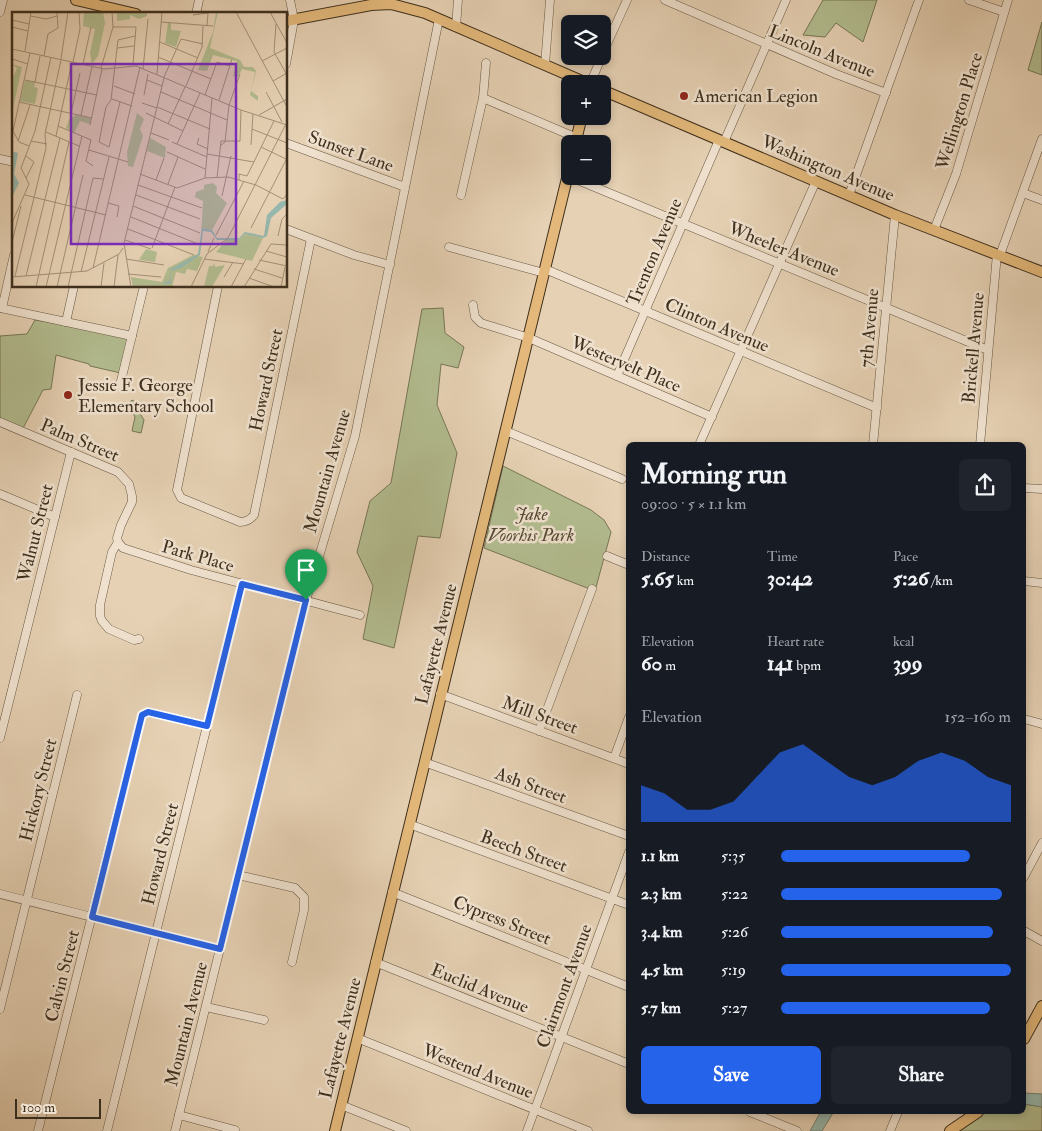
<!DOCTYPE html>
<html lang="en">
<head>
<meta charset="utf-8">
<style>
  :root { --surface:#171b24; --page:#20242c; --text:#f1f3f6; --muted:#9ea1a6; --accent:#2563eb }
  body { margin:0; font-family:"IM FELL Double Pica",serif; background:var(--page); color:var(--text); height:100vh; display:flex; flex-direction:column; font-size:19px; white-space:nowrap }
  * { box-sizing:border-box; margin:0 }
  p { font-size:16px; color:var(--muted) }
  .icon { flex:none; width:28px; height:28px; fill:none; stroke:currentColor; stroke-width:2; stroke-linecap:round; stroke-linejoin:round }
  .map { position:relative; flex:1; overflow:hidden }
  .details { position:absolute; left:626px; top:442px; width:400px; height:672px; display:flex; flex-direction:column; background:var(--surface); border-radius:8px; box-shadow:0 2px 8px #0003 }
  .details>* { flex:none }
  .buttons { position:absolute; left:561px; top:15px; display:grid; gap:10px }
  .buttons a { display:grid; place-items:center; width:50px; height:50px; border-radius:8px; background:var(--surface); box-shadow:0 2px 8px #0003; font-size:25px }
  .scale { position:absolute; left:15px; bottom:12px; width:86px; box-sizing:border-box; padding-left:5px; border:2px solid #3e2f1d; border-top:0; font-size:14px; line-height:18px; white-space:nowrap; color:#3e2f1d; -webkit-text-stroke:4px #efe1ce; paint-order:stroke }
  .pin { position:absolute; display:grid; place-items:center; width:42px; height:42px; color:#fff; margin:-51px -21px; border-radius:50% 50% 50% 0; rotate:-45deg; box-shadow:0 0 5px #0007 }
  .pin .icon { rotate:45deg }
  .round { display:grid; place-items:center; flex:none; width:52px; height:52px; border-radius:8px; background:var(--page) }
  .summary { display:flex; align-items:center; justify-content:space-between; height:85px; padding:0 15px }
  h1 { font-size:28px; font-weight:700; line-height:38px }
  .stats { display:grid; grid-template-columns:repeat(3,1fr); gap:8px; height:85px; padding:5px 15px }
  .stats div { display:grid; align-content:center }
  .stats b { font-size:21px; font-weight:700 }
  .stats small { font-size:14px; font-weight:400 }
  .stats p { font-size:14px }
  .chart { height:140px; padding:10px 15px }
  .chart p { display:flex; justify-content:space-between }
  .chart svg { width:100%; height:90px; margin-top:5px; fill:var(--accent); opacity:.7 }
  .primary-button { display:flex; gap:10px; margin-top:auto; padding:10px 15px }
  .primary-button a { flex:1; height:58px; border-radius:8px; background:var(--accent); color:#fff; font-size:20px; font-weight:700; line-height:58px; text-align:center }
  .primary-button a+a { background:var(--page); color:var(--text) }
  ul { padding:0 15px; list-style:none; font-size:16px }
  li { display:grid; grid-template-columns:80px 60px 1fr; align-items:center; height:38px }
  li i { height:12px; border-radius:6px; background:var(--accent) }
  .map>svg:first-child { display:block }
  .green { fill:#b2bc8f; stroke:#787656 }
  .water { fill:#96b7ad; stroke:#738173 }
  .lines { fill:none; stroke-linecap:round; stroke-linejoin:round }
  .minor-casing { stroke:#685843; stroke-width:9 }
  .major-casing { stroke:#3e2f1d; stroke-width:12 }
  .minor { stroke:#efe1ce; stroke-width:8 }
  .major { stroke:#e3b87a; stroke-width:10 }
  .route-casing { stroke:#fff; stroke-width:10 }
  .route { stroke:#2563eb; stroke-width:6 }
  .poi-dot { fill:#8f2418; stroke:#efe1ce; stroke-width:2 }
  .labels { text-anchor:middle; stroke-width:5; stroke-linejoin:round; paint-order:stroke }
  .street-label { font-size:18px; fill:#3e2f1d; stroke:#efe1ce }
  .poi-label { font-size:18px; fill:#3e2f1d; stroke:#efe1ce; text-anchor:start }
  .park-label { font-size:18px; font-style:italic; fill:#554b34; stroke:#efe1ce }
  .inset-road { fill:none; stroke:#a39078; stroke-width:1 }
  .view { fill:#7b2cbf; fill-opacity:0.15; stroke:#7b2cbf; stroke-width:2.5 }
  .inset-edge { fill:none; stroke:#3e2f1d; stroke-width:2.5 }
</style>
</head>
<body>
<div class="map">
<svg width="1042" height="1131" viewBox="0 0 1042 1131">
  <rect width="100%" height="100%" fill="#e6d1b4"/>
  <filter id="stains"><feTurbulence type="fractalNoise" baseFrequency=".004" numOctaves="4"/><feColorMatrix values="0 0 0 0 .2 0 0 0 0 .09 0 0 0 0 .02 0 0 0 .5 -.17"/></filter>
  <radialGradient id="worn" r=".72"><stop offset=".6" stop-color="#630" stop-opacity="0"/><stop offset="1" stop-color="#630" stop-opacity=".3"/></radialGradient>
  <!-- green -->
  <g class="green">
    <path d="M823 0H877L863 42 836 23 825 37 803 35Z"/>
    <path d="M1042 22V75L1028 70Z"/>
    <path d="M443 308 445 333 464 347 458 368 441 364 437 405 457 453 440 538 418 536 394 648 363 639 373 586 357 552 370 501 391 483 422 309Z"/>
    <path d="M35 320 96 330 130 337 125 374 90 366 89 364 56 355 51 389 43 390 21 432 0 420V336L27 334Z"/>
    <path d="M132 400 139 404V412L144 420 141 433 132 431 135 417 128 404Z"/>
    <path d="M503 466 591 510 604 520 611 532 595 591 484 548Z"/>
    <path d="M1024 1104 1042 1107V1131H950L978 1113 1024 1112Z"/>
  </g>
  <!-- water -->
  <g class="water">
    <path d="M1024 1093 1042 1094V1107L1024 1104Z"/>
    <path d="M820 1113H833L822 1131H810Z"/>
  </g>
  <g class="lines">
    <defs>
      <g id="minor">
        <path d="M665 0 836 74 886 93"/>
        <path d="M969 0 1004 12"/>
        <path d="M0 12 3 0"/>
        <path d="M196 14 199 0"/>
        <path d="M456 27 458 0"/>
        <path d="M602 55 627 0"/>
        <path d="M286 64 294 20 290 0"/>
        <path d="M545 65 550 0"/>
        <path d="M590 84 602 56"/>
        <path d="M483 98 577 138"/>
        <path d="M724 142 786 0"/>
        <path d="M286 143 405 187"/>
        <path d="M0 159 14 162"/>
        <path d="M568 176 988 350"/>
        <path d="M1023 193 1042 200"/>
        <path d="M461 195 483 98 486 63"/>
        <path d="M849 195 919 0"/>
        <path d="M286 229 354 255 390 265"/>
        <path d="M934 230 956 174 1008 0"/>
        <path d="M449 247 544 273"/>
        <path d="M1000 255 1042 139"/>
        <path d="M545 269 877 408"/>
        <path d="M218 286 177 490 181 498 240 522C246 522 250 520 254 515L311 239"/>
        <path d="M473 305 475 317 481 323 529 338 712 417"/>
        <path d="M0 308 132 336"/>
        <path d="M2 308 14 255"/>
        <path d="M66 322 74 286"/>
        <path d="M617 376 719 140"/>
        <path d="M120 385 144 286"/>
        <path d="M0 422 118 472 129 484 132 496V502L121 525 117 538 118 542 112 552 100 605V616L102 621 109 629 134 640 139 639"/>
        <path d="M506 431 622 479"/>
        <path d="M699 445 816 181"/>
        <path d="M873 445 895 215"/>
        <path d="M980 445 997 254"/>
        <path d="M1024 488 1042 489"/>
        <path d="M0 494 55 517"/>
        <path d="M118 542 123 548 191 570 360 615"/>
        <path d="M607 556 629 565"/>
        <path d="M1024 581 1042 583"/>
        <path d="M440 694 629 764"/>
        <path d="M1024 719 1042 724"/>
        <path d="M539 731 592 589"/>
        <path d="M0 738 71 452"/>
        <path d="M614 758 629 717"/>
        <path d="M424 762 629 836"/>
        <path d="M409 824 629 905"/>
        <path d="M238 875 295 888 304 897V910L292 962"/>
        <path d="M1024 877 1042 843"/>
        <path d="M392 892 629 987"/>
        <path d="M0 894 220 949"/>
        <path d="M1024 931 1042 941"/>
        <path d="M375 962 629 1064"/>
        <path d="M206 1007 264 1020"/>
        <path d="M0 1009 77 695"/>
        <path d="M357 1038 588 1131"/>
        <path d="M341 1105 406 1131"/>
        <path d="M750 1112 797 1131"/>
        <path d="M179 1115 235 1130"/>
        <path d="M38 1131 142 715 148 712 207 726"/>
        <path d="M107 1131 242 584"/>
        <path d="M175 1131 306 600 355 436 439 19"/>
        <path d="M527 1131 629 852"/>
        <path d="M890 1131 898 1112"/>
      </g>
      <g id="major">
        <path d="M76 0 136 14"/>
        <path d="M286 21 371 5 391 4 425 13 589 84"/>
        <path d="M602 90 895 215 1042 272"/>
        <path d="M575 144 582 116"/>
        <path d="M1024 1039 1042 1006"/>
        <path d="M335 1131 570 166"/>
        <path d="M950 1131 978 1112"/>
      </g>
    </defs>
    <!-- minor casing -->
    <use href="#minor" class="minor-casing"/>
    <!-- major casing -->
    <use href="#major" class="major-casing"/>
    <!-- minor -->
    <use href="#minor" class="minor"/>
    <!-- major -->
    <use href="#major" class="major"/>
  </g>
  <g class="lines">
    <defs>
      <path id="route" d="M242 584 306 600 220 949 92 917 142 715 148 712 207 726Z"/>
    </defs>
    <!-- route casing -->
    <use href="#route" class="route-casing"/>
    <!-- route -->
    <use href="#route" class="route"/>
  </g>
  <!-- markers -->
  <g class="poi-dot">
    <circle cx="684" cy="96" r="5"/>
    <circle cx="68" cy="395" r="5"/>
  </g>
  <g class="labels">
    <!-- street labels -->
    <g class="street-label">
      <text transform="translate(822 51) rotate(22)" y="6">Lincoln Avenue</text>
      <text transform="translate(959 111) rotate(-73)" y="6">Wellington Place</text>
      <text transform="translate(351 151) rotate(20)" y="6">Sunset Lane</text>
      <text transform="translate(828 168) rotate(23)" y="6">Washington Avenue</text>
      <text transform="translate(784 249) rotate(22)" y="6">Wheeler Avenue</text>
      <text transform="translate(654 252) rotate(-67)" y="6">Trenton Avenue</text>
      <text transform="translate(717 325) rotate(23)" y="6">Clinton Avenue</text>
      <text transform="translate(869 328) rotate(-85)" y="6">7th Avenue</text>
      <text transform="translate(973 348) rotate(-85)" y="6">Brickell Avenue</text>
      <text transform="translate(626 364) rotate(23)" y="6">Westervelt Place</text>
      <text transform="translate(266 380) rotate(-78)" y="6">Howard Street</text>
      <text transform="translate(80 440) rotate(23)" y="6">Palm Street</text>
      <text transform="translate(327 471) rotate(-74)" y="6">Mountain Avenue</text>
      <text transform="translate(35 533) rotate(-76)" y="6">Walnut Street</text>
      <text transform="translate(198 556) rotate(16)" y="6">Park Place</text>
      <text transform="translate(436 644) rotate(-76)" y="6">Lafayette Avenue</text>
      <text transform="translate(540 715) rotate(20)" y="6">Mill Street</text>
      <text transform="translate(531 785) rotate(20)" y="6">Ash Street</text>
      <text transform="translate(38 790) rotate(-76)" y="6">Hickory Street</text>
      <text transform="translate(524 851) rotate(20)" y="6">Beech Street</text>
      <text transform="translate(160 854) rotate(-76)" y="6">Howard Street</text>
      <text transform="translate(502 920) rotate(22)" y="6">Cypress Street</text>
      <text transform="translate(62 976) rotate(-76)" y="6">Calvin Street</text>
      <text transform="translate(564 986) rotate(-70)" y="6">Clairmont Avenue</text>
      <text transform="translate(480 988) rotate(22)" y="6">Euclid Avenue</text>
      <text transform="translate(186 1024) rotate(-76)" y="6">Mountain Avenue</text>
      <text transform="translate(340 1038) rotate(-76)" y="6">Lafayette Avenue</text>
      <text transform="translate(478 1071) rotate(22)" y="6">Westend Avenue</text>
    </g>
    <!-- poi labels -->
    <g class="poi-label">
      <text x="694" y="102">American Legion</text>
      <text x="78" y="391">Jessie F. George<tspan x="78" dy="21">Elementary School</tspan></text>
    </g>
    <!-- park labels -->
    <g class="park-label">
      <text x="531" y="520">Jake<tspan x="531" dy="21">Voorhis Park</tspan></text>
    </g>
  </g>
  <!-- overview -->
  <g transform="translate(12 12)">
    <rect width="275" height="275" fill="#e6d1b4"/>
    <path d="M72 0H91L93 11 86 44 80 52 78 41 83 17 71 14ZM100 0H135V4L127 7 118 3V7L105 9V2ZM204 0H206L198 36 228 48 232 55H241L244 59 239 79 246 84V89L238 83 243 60 230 57 226 65 221 64 225 49 201 43 195 59 186 58 201 20ZM156 11H159V18L169 19 164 35 153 31ZM0 52 10 55 0 101V68L5 56ZM13 68 23 70 22 75 26 76 23 92 8 89ZM125 101 132 107 128 117 131 124 121 155 116 154 115 140ZM64 103 79 106 78 112 68 109 62 121 54 116 57 107ZM138 126 154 135 153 146 135 139ZM201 171 205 175 204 181 215 191 200 218 190 216 189 222 191 189 183 185 184 180 192 177V173ZM233 222 251 226 240 249 204 240 216 226 226 228ZM134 237 145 240 143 250 127 248ZM181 243 191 245 185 259 175 257 173 262 164 260 160 275H121L119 265 150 270 156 256ZM202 250 203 255 213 253 200 275H192L197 254H201Z" fill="#b2bc8f"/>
    <path d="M0 139 6 141 2 162 7 171 0 185ZM275 188V192L259 206 255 224 251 226 233 222 226 228H205L199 220 191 219 188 243 169 256 159 259V272L154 271 153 275 152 270 158 269 159 257 186 242 190 216 200 218 205 226H227L233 220 252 224 255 203 268 190Z" fill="#96b7ad"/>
    <path class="inset-road" d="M100 0 101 15M224 0 275 95M258 0 275 31M181 3 196 1 195 14M19 4 34 7 45 4M0 8 17 12M149 10 201 14M264 12 262 40 275 63M0 15 16 19M101 15H124L121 53M148 30 186 46M105 36 122 34M0 37 92 57 124 54 229 98 275 113M13 39 19 0M32 44 36 22 46 16 45 0M146 45 199 67M0 47 16 52M49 47 56 0M250 49 275 36M61 50 68 17 67 0M71 52 79 15M89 56 101 15M131 57 136 7M145 62 150 0M152 65 169 27 191 32M13 68 85 83M135 68 150 74M261 69 275 61M23 70 28 44M102 74 123 82M174 74 190 35 191 14M149 80 215 108M254 80 270 110M132 83 136 62M193 83 205 50 218 54M100 87 120 94M207 88 220 47M7 90 80 106M108 90 97 135 87 130 94 95 99 88 106 28 123 24M130 91 145 96M217 93 228 62M145 95 198 117M59 101 68 61M134 101 171 119M69 103 80 55M247 103 275 87M156 112 173 75M78 113 90 57M46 114 79 128 74 149 81 154M240 117 275 131M34 120 67 134M139 121 157 128M44 124 60 50M187 126 185 132 196 137M6 129 18 93M19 129 35 132M160 130 195 145M165 132 188 81M239 133 241 102M17 134 7 130 1 119 18 41M208 134 213 130 217 93M249 135 274 147M77 138 116 150M155 140 193 157M195 142 242 150M14 144 22 150 14 166M128 162 165 176 193 166 216 165 244 173 271 187 275 182M193 166 200 86M205 166 209 129H228L229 98M144 168 152 146M227 168V162L235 164 262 109M156 172 166 145M126 173 190 196M13 183 94 203M124 183 188 207M210 184 219 144M96 191 107 194 105 205M121 194 188 221M119 205 186 232M0 211 17 172 9 156 23 119 39 45M239 216 275 146M116 217 182 243M204 223 232 169M266 224 270 207 275 202M113 228 139 237M0 230 9 194M140 236 163 175M254 239 275 245M196 240 202 226M114 247 152 253M192 247 232 252M247 248 275 254M81 256 128 55M242 257 270 266M69 260 97 145M116 262 149 265M3 264 34 136 33 122 49 48M14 264 48 126M0 265 75 259 107 242 111 236M212 265 221 250M237 266 262 275M24 275 57 130M34 275 70 124M45 275 71 163M56 275 81 166 91 167M89 275 92 251M102 275 106 243M119 275 112 231 152 66M179 275 195 242 216 226 274 112M219 275 234 247M232 275 259 232 275 233M269 275 273 255"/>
    <path class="view" d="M59 52H224V232H59Z"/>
    <rect width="275" height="275" class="inset-edge"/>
  </g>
  <rect width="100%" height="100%" filter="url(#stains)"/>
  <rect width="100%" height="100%" fill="url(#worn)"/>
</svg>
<div class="buttons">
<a><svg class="icon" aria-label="layers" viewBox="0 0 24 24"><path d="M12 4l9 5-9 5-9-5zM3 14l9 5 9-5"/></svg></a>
<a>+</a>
<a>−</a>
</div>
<div class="scale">100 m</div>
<div class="pin" style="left:306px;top:600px;background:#1e9e55"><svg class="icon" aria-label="arrive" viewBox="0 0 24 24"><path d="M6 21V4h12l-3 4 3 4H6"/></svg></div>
<section class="details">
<div class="summary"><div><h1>Morning run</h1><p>09:00 · 5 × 1.1 km</p></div><a class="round"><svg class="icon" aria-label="share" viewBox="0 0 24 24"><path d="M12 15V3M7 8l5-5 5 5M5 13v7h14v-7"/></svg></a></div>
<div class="stats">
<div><p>Distance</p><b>5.65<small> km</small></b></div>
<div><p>Time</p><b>30:42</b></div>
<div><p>Pace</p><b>5:26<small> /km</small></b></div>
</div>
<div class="stats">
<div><p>Elevation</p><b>60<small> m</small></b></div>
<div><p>Heart rate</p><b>141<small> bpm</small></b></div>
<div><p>kcal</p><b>399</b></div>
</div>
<div class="chart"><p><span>Elevation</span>152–160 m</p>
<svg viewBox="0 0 160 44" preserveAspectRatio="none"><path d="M0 44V26L10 30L20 38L30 38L40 34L50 22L60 10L70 6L80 14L90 22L100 26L110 22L120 14L130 10L140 14L150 22L160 26V44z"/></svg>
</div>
<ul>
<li><b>1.1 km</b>5:35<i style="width:82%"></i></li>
<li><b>2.3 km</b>5:22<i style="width:96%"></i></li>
<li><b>3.4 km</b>5:26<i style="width:92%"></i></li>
<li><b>4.5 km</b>5:19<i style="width:100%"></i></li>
<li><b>5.7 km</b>5:27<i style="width:91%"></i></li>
</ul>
<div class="primary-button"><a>Save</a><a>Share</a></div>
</section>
</div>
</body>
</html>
